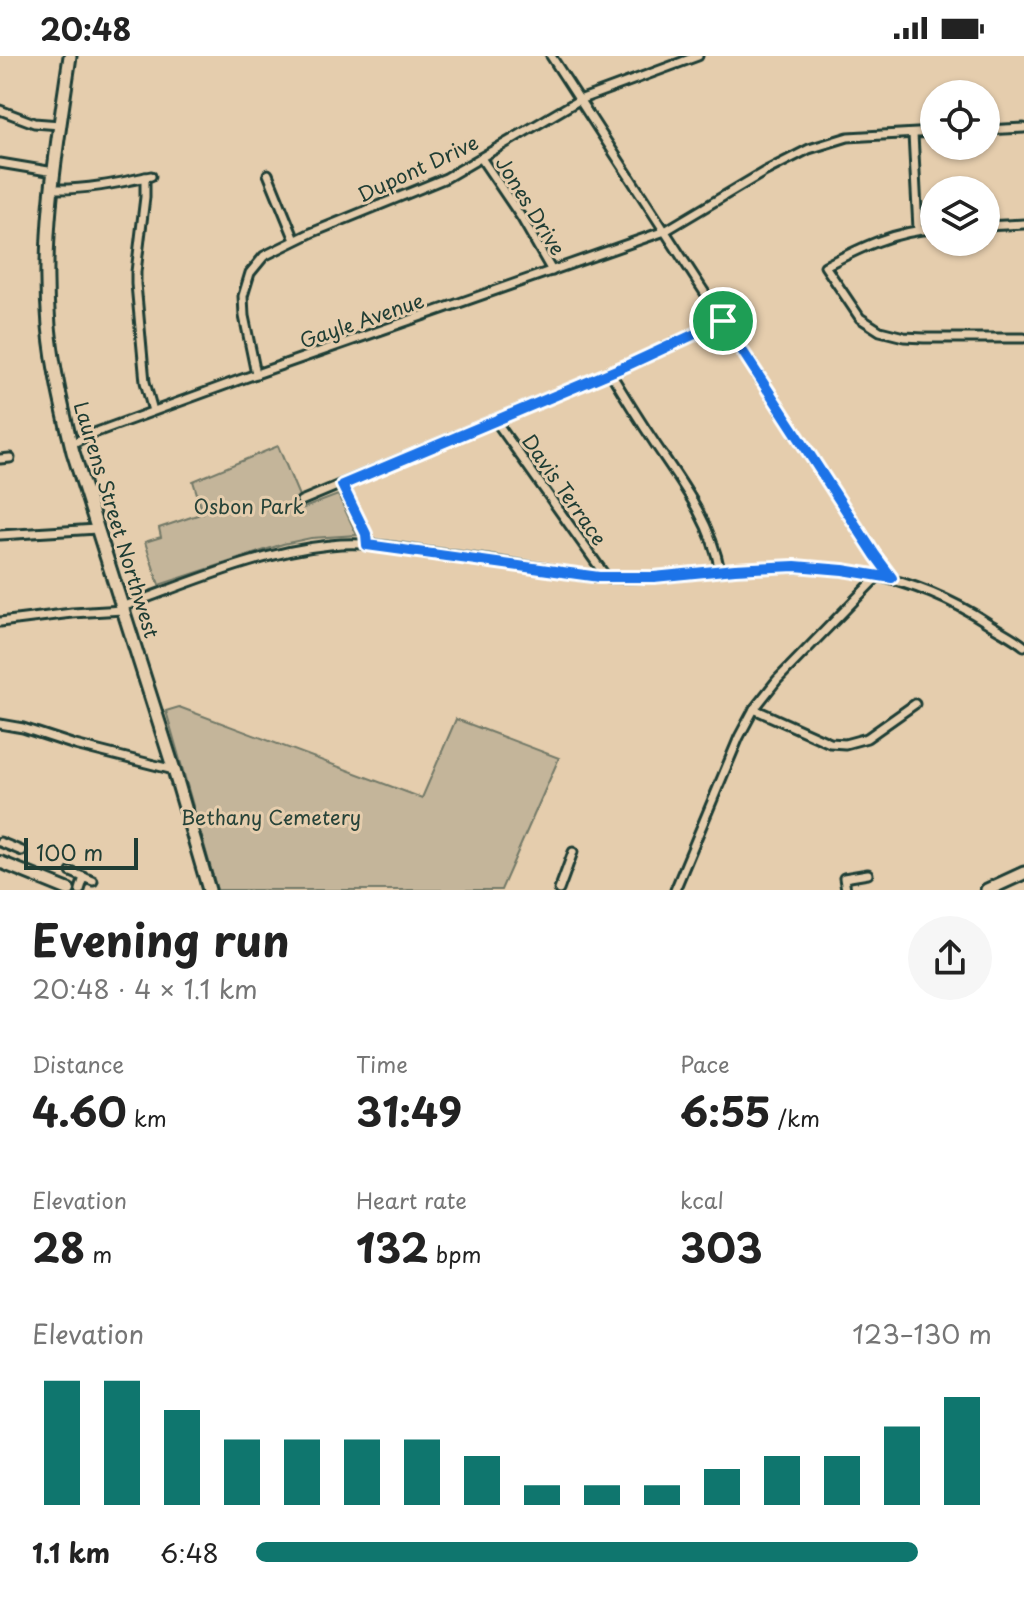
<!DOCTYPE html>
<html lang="en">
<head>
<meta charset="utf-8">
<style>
  :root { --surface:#fff; --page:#f6f6f6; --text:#222; --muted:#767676; --accent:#0f766e }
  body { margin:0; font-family:"Playpen Sans",sans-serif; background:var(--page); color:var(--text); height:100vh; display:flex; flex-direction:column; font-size:30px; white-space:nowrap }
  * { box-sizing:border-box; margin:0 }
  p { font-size:26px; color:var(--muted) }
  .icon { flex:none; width:44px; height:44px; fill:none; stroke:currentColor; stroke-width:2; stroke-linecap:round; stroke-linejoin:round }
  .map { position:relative; height:834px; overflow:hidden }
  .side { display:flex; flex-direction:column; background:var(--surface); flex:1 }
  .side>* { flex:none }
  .tools { position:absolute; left:920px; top:24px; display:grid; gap:16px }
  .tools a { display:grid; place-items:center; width:80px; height:80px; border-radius:50%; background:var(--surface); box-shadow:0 2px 6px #0004; font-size:40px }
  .scale { position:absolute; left:24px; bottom:20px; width:114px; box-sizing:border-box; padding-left:8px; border:4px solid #1f3d34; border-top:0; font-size:22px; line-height:28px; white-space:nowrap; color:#1f3d34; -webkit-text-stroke:6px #e5cdad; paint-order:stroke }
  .pin { position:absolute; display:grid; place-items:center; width:68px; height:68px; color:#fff; margin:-34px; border:4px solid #fff; border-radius:50%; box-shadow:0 2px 8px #0007 }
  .round { display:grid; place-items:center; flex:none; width:84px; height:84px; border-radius:42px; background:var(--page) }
  .overview { display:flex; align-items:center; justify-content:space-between; height:136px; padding:0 32px }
  h1 { font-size:44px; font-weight:700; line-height:60px }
  .metrics { display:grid; grid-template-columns:repeat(3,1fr); gap:12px; height:136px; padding:8px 32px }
  .metrics div { display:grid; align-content:center }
  .metrics b { font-size:40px; font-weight:700 }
  .metrics small { font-size:22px; font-weight:400 }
  .metrics p { font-size:22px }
  .chart { height:224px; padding:16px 32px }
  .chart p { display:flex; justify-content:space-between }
  .chart svg { width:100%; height:144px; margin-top:8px; stroke:var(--accent); stroke-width:6 }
  ul { padding:0 32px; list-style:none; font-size:26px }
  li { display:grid; grid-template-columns:128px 96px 1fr; align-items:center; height:60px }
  li i { height:20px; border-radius:10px; background:var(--accent) }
  .status { display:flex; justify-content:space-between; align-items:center; height:56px; padding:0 40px; background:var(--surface); direction:ltr }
  .status svg { height:22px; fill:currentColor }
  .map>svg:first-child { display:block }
  .green { fill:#c4b59a; stroke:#727967; stroke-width:2 }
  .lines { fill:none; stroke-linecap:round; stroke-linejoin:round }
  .street-casing { stroke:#1f3d34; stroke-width:13 }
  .secondary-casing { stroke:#1f3d34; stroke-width:16 }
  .primary-casing { stroke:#1f3d34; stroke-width:17 }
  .street { stroke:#e5cdad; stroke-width:7 }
  .secondary { stroke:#e5cdad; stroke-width:10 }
  .primary { stroke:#e5cdad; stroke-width:11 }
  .route-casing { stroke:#fff; stroke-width:16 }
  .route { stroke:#1a73e8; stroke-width:10 }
  .labels { text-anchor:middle; stroke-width:6; stroke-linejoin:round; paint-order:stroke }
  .street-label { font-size:20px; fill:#1f3d34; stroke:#e5cdad }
  .park-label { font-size:20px; fill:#274339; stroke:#e5cdad }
</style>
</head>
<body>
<div class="status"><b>20:48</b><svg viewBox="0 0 49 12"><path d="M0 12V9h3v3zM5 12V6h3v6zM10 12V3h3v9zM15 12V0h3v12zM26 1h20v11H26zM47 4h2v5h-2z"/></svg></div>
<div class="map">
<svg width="1024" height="834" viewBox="0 0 1024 834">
  <rect width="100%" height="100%" fill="#e5cdad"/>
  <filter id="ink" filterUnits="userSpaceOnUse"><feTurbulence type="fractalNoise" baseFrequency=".0125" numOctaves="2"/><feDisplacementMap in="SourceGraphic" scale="16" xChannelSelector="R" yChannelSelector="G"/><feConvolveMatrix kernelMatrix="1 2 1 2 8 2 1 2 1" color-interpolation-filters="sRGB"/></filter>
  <g filter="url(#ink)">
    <!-- green -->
    <g class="green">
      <path d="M278 390 304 452 338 439 357 479 311 482 283 488 159 529 145 486 161 481 159 472 203 457 193 425Z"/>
      <path d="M179 651 422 742 456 663 559 702 501 834H217L166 655Z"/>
    </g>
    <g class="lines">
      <defs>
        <g id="street">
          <path d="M551 0 875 499 892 522"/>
          <path d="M0 54 34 67 60 69"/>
          <path d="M986 74 1024 72"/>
          <path d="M913 78 918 173"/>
          <path d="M481 102 521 161 552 215"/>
          <path d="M0 107 54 116"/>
          <path d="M268 118 295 184"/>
          <path d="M145 121V141L136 216V228L145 326 153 355"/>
          <path d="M52 133C86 134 118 127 151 120"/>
          <path d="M986 170 1024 168"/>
          <path d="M934 173C894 175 860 192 825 210L860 262 880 275 904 281 924 282H1024"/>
          <path d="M610 316C625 341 640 365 656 389 683 429 711 466 720 515"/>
          <path d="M256 318 244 260 243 240 250 217 264 200 311 177 446 122 579 44 698 0"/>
          <path d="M495 364 607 522"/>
          <path d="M71 388 94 377 239 324 665 175 764 116 809 93 848 81 934 76"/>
          <path d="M0 403 10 402"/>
          <path d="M342 429 366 478 367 489"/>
          <path d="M301 445 628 309 723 265"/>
          <path d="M0 479 97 473"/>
          <path d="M122 551C189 527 259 496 330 489 362 485 395 491 427 496 465 501 503 506 541 512 560 515 581 520 601 521 647 525 693 516 739 513 829 505 912 517 988 567 1000 575 1013 581 1024 590"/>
          <path d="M0 566 72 557 123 554"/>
          <path d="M754 653 830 687 845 688 867 682 915 648"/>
          <path d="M0 668 23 672 75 689 174 714"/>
          <path d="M0 786 22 795"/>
          <path d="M71 816 93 825"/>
          <path d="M80 834 84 821"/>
          <path d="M559 834 573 796"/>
          <path d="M675 834 739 681 754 653 777 624 879 519"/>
          <path d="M846 834 844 822 868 818"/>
        </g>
        <path id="secondary" d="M0 806 69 834"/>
        <g id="primary">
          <path d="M70 0C57 89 41 179 49 270 53 313 63 355 73 396L174 714 209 834"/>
          <path d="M987 834 1024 817"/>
        </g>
      </defs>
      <!-- street casing -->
      <use href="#street" class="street-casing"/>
      <!-- secondary casing -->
      <use href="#secondary" class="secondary-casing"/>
      <!-- primary casing -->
      <use href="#primary" class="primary-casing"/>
      <!-- street -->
      <use href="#street" class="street"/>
      <!-- secondary -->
      <use href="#secondary" class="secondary"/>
      <!-- primary -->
      <use href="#primary" class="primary"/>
    </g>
  </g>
  <g class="lines" filter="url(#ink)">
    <defs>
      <path id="route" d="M723 265 875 499 892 522 843 514 795 510 735 513 654 521H599L367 489 366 478 342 429 628 309Z"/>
    </defs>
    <!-- route casing -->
    <use href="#route" class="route-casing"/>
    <!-- route -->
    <use href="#route" class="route"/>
  </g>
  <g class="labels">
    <!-- street labels -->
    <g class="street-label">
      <text transform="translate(418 113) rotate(-25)" y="7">Dupont Drive</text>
      <text transform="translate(530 150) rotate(58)" y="7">Jones Drive</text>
      <text transform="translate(362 265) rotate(-19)" y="7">Gayle Avenue</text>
      <text transform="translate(564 434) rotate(55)" y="7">Davis Terrace</text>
      <text transform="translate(116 464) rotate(73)" y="7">Laurens Street Northwest</text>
    </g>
    <!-- park labels -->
    <g class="park-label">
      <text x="249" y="458">Osbon Park</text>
      <text x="271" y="769">Bethany Cemetery</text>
    </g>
  </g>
</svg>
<div class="tools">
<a><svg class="icon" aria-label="locate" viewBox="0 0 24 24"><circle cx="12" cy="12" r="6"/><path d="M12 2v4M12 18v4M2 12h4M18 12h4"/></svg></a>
<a><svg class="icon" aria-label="layers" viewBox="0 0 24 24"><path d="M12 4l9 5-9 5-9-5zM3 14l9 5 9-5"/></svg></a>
</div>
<div class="scale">100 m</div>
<div class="pin" style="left:723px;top:265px;background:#1e9e55"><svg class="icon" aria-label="arrive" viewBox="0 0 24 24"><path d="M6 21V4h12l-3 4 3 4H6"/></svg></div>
</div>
<section class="side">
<div class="overview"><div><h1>Evening run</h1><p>20:48 · 4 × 1.1 km</p></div><a class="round"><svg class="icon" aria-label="share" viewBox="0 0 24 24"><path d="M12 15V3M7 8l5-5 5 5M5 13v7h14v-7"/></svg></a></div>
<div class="metrics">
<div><p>Distance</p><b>4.60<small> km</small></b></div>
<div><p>Time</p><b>31:49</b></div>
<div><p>Pace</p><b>6:55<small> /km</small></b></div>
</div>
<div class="metrics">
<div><p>Elevation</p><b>28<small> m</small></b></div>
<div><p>Heart rate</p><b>132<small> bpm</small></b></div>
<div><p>kcal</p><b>303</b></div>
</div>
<div class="chart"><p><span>Elevation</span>123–130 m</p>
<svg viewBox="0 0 160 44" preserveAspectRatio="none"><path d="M5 44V6M15 44V6M25 44V15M35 44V24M45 44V24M55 44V24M65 44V24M75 44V29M85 44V38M95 44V38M105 44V38M115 44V33M125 44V29M135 44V29M145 44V20M155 44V11"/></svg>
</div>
<ul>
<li><b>1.1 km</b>6:48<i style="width:90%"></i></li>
</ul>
</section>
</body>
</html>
